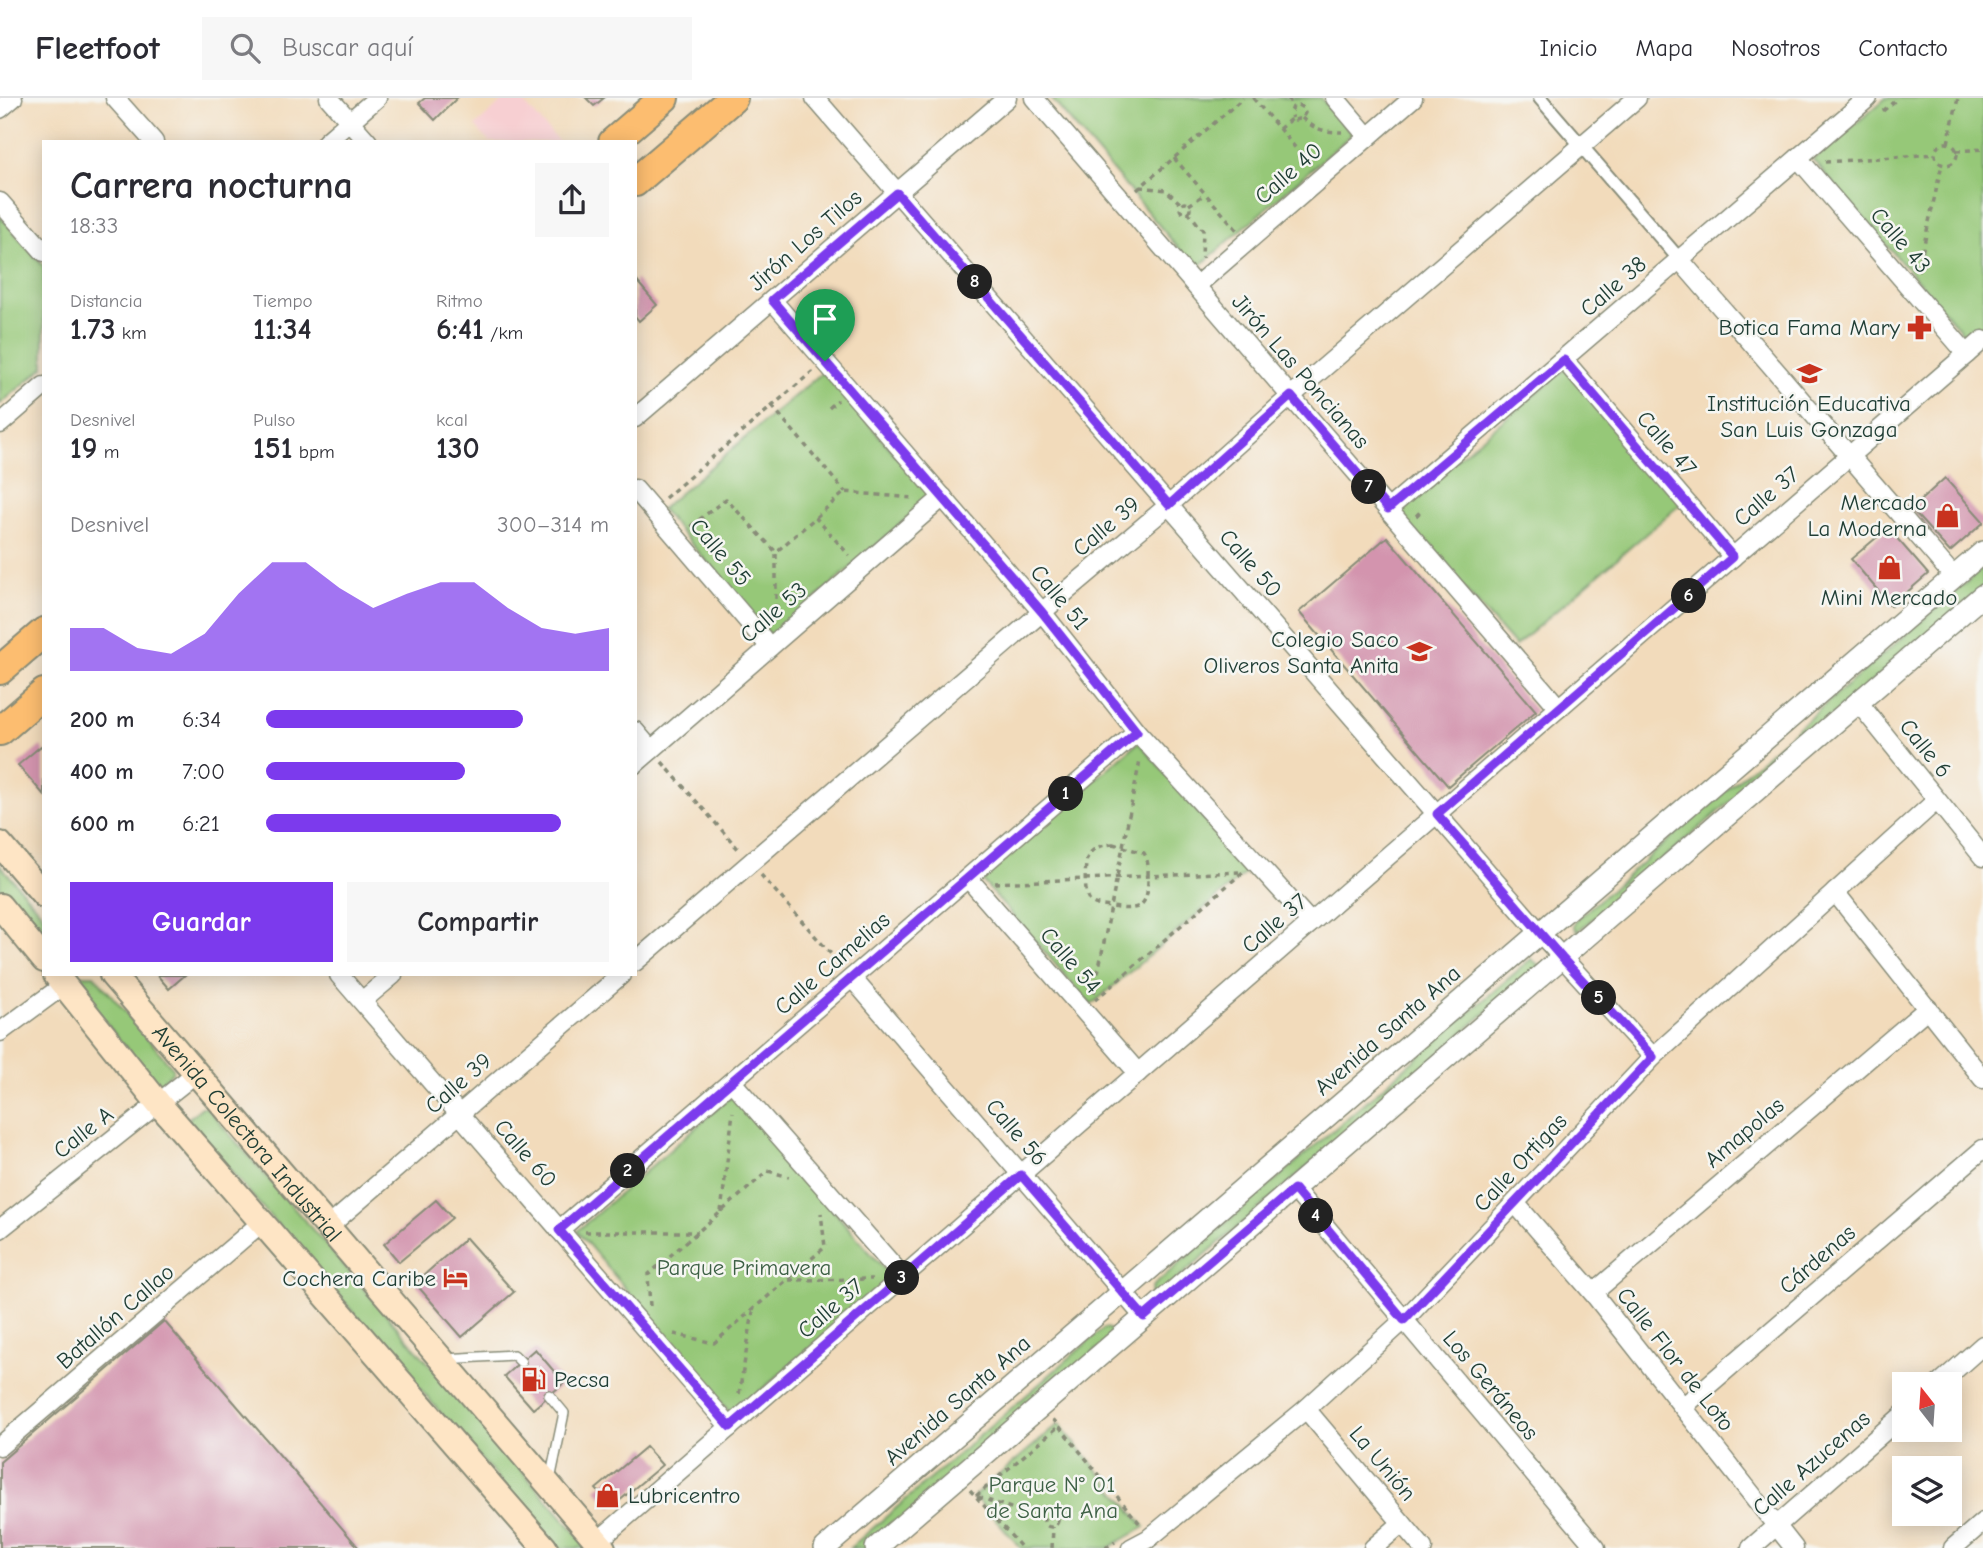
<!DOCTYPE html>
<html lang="es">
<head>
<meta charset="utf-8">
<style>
  :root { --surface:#fff; --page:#f7f7f7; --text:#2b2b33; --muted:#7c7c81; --line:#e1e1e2; --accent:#7c3aed }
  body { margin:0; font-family:"Comic Neue",sans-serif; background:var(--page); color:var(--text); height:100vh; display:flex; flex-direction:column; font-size:26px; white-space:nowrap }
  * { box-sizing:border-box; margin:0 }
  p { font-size:23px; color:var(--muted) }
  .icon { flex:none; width:38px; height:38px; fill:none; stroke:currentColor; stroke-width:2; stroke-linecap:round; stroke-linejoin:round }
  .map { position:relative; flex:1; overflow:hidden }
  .side { position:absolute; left:42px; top:42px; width:595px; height:836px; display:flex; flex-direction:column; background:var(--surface); border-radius:0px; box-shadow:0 4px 18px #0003 }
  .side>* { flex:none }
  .needle { width:46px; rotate:343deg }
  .controls { position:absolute; left:1892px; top:1274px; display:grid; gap:14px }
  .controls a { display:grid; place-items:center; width:70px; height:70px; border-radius:0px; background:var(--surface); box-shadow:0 4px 18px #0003; font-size:35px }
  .pin { position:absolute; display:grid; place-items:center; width:60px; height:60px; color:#fff; margin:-72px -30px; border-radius:50% 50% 50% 0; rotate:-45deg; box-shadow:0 0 7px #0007 }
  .pin .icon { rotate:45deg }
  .km { position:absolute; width:35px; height:35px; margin:-18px; border-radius:50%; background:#222; color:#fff; font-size:19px; line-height:35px; text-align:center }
  .round { display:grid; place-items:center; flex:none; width:74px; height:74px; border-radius:0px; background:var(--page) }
  .overview { display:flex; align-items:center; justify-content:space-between; height:119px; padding:0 28px }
  h1 { font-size:38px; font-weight:800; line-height:52px }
  .stats { display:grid; grid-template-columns:repeat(3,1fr); gap:10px; height:119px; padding:7px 28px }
  .stats div { display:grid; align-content:center }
  .stats b { font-size:30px; font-weight:800 }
  .stats small { font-size:19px; font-weight:400 }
  .stats p { font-size:19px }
  .chart { height:196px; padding:14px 28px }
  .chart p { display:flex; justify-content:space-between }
  .chart svg { width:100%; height:126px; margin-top:7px; fill:var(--accent); opacity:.7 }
  .button { display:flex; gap:14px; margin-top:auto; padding:14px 28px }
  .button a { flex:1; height:80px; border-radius:0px; background:var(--accent); color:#fff; font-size:28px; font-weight:800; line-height:80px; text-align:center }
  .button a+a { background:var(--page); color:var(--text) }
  ul { padding:0 28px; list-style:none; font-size:23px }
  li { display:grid; grid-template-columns:112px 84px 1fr; align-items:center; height:52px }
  li i { height:18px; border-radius:9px; background:var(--accent) }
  header { display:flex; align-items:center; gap:42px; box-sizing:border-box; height:98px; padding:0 35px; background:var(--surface); border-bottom:2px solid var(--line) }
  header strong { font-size:33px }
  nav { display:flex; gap:38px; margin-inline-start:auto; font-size:24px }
  .search { width:490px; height:63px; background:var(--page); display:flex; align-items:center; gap:18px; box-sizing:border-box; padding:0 24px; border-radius:0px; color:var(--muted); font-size:26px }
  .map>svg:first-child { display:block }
  .built { fill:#f7cfd2 }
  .green { fill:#96c878; stroke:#5a8256; stroke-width:2 }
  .building { fill:#d394ae }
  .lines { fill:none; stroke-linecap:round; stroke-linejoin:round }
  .service-casing { stroke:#888c78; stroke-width:12 }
  .pedestrian-casing { stroke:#888c78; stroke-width:16 }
  .minor-casing { stroke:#888c78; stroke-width:21 }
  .tertiary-casing { stroke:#888c78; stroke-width:24 }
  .secondary-casing { stroke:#888c78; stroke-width:28 }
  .primary-casing { stroke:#888c78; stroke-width:32 }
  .path { stroke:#888c78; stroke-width:3.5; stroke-dasharray:5 5; stroke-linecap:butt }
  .service { stroke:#fff; stroke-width:9 }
  .pedestrian { stroke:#fff; stroke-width:12 }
  .minor { stroke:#fff; stroke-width:18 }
  .tertiary { stroke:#fff; stroke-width:21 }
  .secondary { stroke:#fee5c5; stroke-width:24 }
  .primary { stroke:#fcbd6f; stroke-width:28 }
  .route-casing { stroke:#fff; stroke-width:14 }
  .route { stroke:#7c3aed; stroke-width:9 }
  .labels { text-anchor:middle; stroke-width:5; stroke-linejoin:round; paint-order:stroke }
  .street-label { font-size:23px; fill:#1f3d34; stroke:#f6f6f2 }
  .poi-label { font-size:23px; fill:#1f3d34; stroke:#f6f6f2; text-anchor:end }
  .park-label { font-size:23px; fill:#3d6045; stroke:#f6f6f2 }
</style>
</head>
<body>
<header>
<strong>Fleetfoot</strong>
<div class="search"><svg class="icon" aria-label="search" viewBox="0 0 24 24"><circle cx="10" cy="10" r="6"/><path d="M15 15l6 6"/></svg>Buscar aquí</div>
<nav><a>Inicio</a><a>Mapa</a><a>Nosotros</a><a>Contacto</a></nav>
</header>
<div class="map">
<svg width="1983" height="1450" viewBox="0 0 1983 1450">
  <rect width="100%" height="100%" fill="#f6f6f2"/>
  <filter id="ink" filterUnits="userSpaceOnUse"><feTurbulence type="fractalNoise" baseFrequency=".0143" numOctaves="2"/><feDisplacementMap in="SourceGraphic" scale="14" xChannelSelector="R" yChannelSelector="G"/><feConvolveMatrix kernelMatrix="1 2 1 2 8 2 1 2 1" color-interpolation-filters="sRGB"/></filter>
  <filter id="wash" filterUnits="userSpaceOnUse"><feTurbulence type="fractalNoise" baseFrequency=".00686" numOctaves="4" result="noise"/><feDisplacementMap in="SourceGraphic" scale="28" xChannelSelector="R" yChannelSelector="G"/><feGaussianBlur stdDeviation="1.57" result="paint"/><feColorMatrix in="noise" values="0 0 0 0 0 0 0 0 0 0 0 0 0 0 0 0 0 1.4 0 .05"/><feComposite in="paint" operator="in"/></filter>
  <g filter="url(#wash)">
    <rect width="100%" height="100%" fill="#f2dbbb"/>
    <!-- built -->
    <path class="built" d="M506 0H520L559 44H489L475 28Z"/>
    <!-- green -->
    <g class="green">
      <path d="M1051 0H1321L1352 36 1196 171Z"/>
      <path d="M1886 0H1983V234L1971 244 1813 62Z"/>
      <path d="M0 118 44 169V269L0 306Z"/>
      <path d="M1568 269 1683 404 1515 548 1395 412Z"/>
      <path d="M823 274 932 398 772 539 661 411Z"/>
      <path d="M1983 470V489L1578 833 1574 828 1576 822Z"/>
      <path d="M1139 644 1248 773 1091 907 980 780Z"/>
      <path d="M0 767 44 818V848L0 794Z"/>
      <path d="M1531 861 1540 868 1154 1201 1151 1196 1152 1189Z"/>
      <path d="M67 877H94L172 969 173 973 160 986H155Z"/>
      <path d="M733 997 892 1180 732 1317 577 1133Z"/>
      <path d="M202 1009H206L589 1450H558L189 1025V1020Z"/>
      <path d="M1104 1230 1109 1231 1114 1237 871 1450H850Z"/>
      <path d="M1059 1326 1145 1429 1108 1450H1021L974 1398Z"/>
    </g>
    <g id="blocks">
      <!-- building -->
      <g class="building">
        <path d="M425 0H457L435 22 419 5Z"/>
        <path d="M586 0H604L594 8Z"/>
        <path d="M635 181 657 207 639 223 635 218Z"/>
        <path d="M1945 380 1983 423V425L1950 454 1911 411Z"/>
        <path d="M1888 430 1928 476 1891 508 1851 461Z"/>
        <path d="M1387 439 1536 613 1448 688 1299 514Z"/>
        <path d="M41 648 44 652V697L18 667Z"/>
        <path d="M157 877H185L169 891Z"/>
        <path d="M436 1102 452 1120 399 1164 384 1146Z"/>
        <path d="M466 1140 514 1194 462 1239 415 1185Z"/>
        <path d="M164 1223 290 1369 359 1450H0V1364Z"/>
        <path d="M535 1251 564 1285 533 1311 504 1278Z"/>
        <path d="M646 1349 662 1367 612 1409 596 1391Z"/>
      </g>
    </g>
  </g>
  <g filter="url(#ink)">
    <use href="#blocks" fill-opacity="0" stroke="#888c78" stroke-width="2"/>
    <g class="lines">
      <defs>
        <g id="service">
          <path d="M444 1261 514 1257 521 1264"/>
          <path d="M549 1297 564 1315 550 1382"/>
        </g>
        <path id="pedestrian" d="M1540 0 1680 162"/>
        <g id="minor">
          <path d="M115 0 154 44"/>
          <path d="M329 0 368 44"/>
          <path d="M815 0 1540 835 1653 959"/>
          <path d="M1034 0 1559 610"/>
          <path d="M1335 0 1368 39"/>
          <path d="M0 11 13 0"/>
          <path d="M326 44 377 0"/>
          <path d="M1798 60 1967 256"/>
          <path d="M0 104 44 154"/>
          <path d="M1680 162 1954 479"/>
          <path d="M1196 188 1413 0"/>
          <path d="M772 202 1042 514 1137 634 1311 825"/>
          <path d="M1564 262 1733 459"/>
          <path d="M635 320 1007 0"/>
          <path d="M0 326 44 288"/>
          <path d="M635 391 770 549"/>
          <path d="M1388 411 1868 0"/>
          <path d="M1858 604 1983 759"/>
          <path d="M635 633 651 652"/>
          <path d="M635 666 943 399"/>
          <path d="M968 780 1138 975"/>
          <path d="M1835 794 1983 981"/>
          <path d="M635 864 1042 514 1169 407 1291 298 1637 0"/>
          <path d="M339 877 730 1329"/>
          <path d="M852 880 1144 1219"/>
          <path d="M362 903 393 877"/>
          <path d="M0 934 64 887"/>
          <path d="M732 984 903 1179"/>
          <path d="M1294 1091 1596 1450"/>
          <path d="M1515 1105 1593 1195 1794 1450"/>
          <path d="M328 1129 621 877"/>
          <path d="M0 1131 196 975"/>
          <path d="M559 1132 1137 634"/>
          <path d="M1593 1195 1928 910"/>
          <path d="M1939 1286 1983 1247"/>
          <path d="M1683 1309 1983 1051"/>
          <path d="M1306 1311 1423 1450"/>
          <path d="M0 1348 261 1125"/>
          <path d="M597 1444 1983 242"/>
          <path d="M1131 1450 1148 1441 1306 1311 1404 1222 1653 959 1937 702"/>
          <path d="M1373 1450 1402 1425"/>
          <path d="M1751 1450 1904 1316"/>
          <path d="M1953 1450 1983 1424"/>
        </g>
        <g id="tertiary">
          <path d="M825 1450 1983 454"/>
          <path d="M876 1450 1983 497"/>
        </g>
        <g id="secondary">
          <path d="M0 746 44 797"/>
          <path d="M0 808 44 862"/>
          <path d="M56 877 159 1006 545 1450"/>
          <path id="s1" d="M112 877 603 1450"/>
        </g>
        <g id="primary">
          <path d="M613 44 664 0"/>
          <path d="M635 84 733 0"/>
          <path d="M0 572 44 534"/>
          <path d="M0 633 44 595"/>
        </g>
      </defs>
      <!-- service casing -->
      <use href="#service" class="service-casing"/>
      <!-- pedestrian casing -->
      <use href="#pedestrian" class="pedestrian-casing"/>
      <!-- minor casing -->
      <use href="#minor" class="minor-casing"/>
      <!-- tertiary casing -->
      <use href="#tertiary" class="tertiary-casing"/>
      <!-- secondary casing -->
      <use href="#secondary" class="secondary-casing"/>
      <!-- primary casing -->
      <use href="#primary" class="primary-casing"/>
      <!-- path -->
      <g class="path">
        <path d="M1253 0 1310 67"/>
        <path d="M1288 0 1293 9"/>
        <path d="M1883 13 1898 0"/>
        <path d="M1302 20C1315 32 1325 34 1342 34"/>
        <path d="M1279 31 1292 20 1295 22 1302 20 1305 15 1303 10 1298 7 1293 9 1290 16 1292 20"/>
        <path d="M1948 45 1958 0"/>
        <circle cx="1946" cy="56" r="11"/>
        <path d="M1956 53 1983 51"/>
        <path d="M1174 60 1237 132"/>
        <path d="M1825 64 1935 56"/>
        <path d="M1140 89 1166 92 1181 106"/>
        <path d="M1137 92 1243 0"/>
        <circle cx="1185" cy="110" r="5"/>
        <path d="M1189 107 1205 96"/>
        <path d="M1188 114 1203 132 1202 160"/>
        <path d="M1918 173 1942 66"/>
        <path d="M772 308 845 394"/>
        <path d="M829 310 838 302"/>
        <path d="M665 400 813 273"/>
        <path d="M1416 418 1423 411"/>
        <path d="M815 419 849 457"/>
        <path d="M691 428 726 401 776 454"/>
        <path d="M776 521V454L845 394 913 400"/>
        <path d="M662 664 740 753"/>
        <path d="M1113 746 1144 755C1149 764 1148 770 1148 781 1148 811 1138 813 1111 809 1104 808 1095 808 1090 803 1084 797 1085 774 1086 766 1087 751 1100 747 1113 746Z"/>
        <path d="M761 777 840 866"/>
        <path d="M995 785 1239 774"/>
        <path d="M1094 895 1140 662"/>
        <path d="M1095 902 1243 774"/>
        <path d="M721 1114 733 1014"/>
        <path d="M585 1134H698"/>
        <path d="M789 1182 872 1181"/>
        <path d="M650 1208 648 1177 768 1073 789 1079"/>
        <path d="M674 1236 714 1245 825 1149 821 1115"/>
        <path d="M739 1296 753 1214"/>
        <path d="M1053 1321 1140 1426"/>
        <path d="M970 1392 1022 1450"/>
        <path d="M976 1398 1059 1328"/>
        <path d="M978 1399 1044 1421"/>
        <circle cx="1051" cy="1422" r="7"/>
        <path d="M1057 1418 1065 1410"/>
        <path d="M1052 1450 1053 1429"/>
        <path d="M1105 1450 1115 1444"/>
      </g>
      <!-- service -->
      <use href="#service" class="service"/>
      <!-- pedestrian -->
      <use href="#pedestrian" class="pedestrian"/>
      <!-- minor -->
      <use href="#minor" class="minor"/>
      <!-- tertiary -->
      <use href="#tertiary" class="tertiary"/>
      <!-- secondary -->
      <use href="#secondary" class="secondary"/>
      <!-- primary -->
      <use href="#primary" class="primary"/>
    </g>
  </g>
  <g class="lines" filter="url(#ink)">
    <defs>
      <path id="route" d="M897 95 1169 407 1291 298 1388 411 1564 262 1733 459 1437 716 1562 860 1653 959 1404 1222 1294 1091 1144 1219 1021 1077 730 1329 559 1132 1137 634 1042 514 772 202Z"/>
    </defs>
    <!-- route casing -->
    <use href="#route" class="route-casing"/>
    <!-- route -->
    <use href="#route" class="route"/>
  </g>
  <!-- icons -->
  <defs>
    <symbol id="pharmacy-bare" viewBox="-9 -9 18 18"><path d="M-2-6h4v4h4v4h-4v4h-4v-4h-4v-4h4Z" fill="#c8321e" stroke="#f6f6f2" stroke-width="2.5" paint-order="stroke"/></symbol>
    <symbol id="school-bare" viewBox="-9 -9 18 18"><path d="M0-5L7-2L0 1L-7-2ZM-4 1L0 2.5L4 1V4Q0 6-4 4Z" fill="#c8321e" stroke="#f6f6f2" stroke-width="2.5" paint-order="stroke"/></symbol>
    <symbol id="shop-bare" viewBox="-9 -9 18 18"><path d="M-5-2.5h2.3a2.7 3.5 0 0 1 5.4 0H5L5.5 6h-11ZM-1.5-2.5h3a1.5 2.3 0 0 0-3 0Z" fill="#c8321e" stroke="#f6f6f2" stroke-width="2.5" paint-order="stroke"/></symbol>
    <symbol id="hotel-bare" viewBox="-9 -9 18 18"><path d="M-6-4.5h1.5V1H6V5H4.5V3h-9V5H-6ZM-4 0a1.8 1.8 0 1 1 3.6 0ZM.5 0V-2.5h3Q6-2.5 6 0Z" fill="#c8321e" stroke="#f6f6f2" stroke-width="2.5" paint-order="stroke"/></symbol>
    <symbol id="fuel-bare" viewBox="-9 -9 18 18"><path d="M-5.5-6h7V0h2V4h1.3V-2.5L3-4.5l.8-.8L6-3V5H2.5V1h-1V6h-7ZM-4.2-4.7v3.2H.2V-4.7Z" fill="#c8321e" stroke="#f6f6f2" stroke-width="2.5" paint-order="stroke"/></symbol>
  </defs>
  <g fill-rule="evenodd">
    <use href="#pharmacy-bare" x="1902" y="212" width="35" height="35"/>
    <use href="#school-bare" x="1792" y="258" width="35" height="35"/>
    <use href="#shop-bare" x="1930" y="400" width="35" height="35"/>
    <use href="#shop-bare" x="1872" y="452" width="35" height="35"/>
    <use href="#school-bare" x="1402" y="536" width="35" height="35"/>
    <use href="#hotel-bare" x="438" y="1162" width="35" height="35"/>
    <use href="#fuel-bare" x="516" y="1264" width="35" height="35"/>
    <use href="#shop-bare" x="590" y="1380" width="35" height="35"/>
  </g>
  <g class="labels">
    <!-- street labels -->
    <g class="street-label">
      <text transform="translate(1288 75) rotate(-41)" y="8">Calle 40</text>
      <text transform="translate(805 142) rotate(-41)" y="8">Jirón Los Tilos</text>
      <text transform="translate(1901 142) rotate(49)" y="8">Calle 43</text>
      <text transform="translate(1613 188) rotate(-41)" y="8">Calle 38</text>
      <text transform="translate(1301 273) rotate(49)" y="8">Jirón Las Poncianas</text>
      <text transform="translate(1667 345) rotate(49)" y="8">Calle 47</text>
      <text transform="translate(1766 398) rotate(-41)" y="8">Calle 37</text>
      <text transform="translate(1106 428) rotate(-40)" y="8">Calle 39</text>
      <text transform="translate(721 454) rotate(50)" y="8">Calle 55</text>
      <text transform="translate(1251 465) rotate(49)" y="8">Calle 50</text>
      <text transform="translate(1060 499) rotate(50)" y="8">Calle 51</text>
      <text transform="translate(773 514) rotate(-41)" y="8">Calle 53</text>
      <text transform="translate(1926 650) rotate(51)" y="8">Calle 6</text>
      <text transform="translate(1274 825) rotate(-41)" y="8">Calle 37</text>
      <text transform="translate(1071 862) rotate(49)" y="8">Calle 54</text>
      <text transform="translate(832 865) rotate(-41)" y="8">Calle Camelias</text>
      <text transform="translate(1387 932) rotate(-41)" y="8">Avenida Santa Ana</text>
      <text transform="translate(458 985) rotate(-41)" y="8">Calle 39</text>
      <text transform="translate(83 1034) rotate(-38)" y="8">Calle A</text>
      <text transform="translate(1017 1034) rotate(49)" y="8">Calle 56</text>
      <text transform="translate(1744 1034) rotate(-40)" y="8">Amapolas</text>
      <text dy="8" stroke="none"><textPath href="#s1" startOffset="208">Avenida Colectora Industrial</textPath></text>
      <text transform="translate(526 1055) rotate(49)" y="8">Calle 60</text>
      <text transform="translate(1520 1064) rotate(-47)" y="8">Calle Ortigas</text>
      <text transform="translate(1817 1161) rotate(-41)" y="8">Cárdenas</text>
      <text transform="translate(830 1210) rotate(-41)" y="8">Calle 37</text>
      <text transform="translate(115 1218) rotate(-41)" y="8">Batallón Callao</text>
      <text transform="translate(1676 1261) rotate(52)" y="8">Calle Flor de Loto</text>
      <text transform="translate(1491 1287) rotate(50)" y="8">Los Geráneos</text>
      <text transform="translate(957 1302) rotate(-41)" y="8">Avenida Santa Ana</text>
      <text transform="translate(1383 1365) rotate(50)" y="8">La Unión</text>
      <text transform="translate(1811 1365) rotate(-41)" y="8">Calle Azucenas</text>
    </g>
    <!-- poi labels -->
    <g class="poi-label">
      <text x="1900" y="237">Botica Fama Mary</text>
      <text x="1809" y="313" text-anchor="middle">Institución Educativa<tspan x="1809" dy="26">San Luis Gonzaga</tspan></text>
      <text x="1927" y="412">Mercado<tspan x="1927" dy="26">La Moderna</tspan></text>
      <text x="1889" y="507" text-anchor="middle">Mini Mercado</text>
      <text x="1399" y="549">Colegio Saco<tspan x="1399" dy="26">Oliveros Santa Anita</tspan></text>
      <text x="436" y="1188">Cochera Caribe</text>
      <text x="554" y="1289" text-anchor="start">Pecsa</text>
      <text x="628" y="1405" text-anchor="start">Lubricentro</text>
    </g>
    <!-- park labels -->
    <g class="park-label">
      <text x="744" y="1177">Parque Primavera</text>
      <text x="1052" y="1394">Parque N° 01<tspan x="1052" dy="26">de Santa Ana</tspan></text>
    </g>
  </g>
</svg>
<div class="controls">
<a><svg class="needle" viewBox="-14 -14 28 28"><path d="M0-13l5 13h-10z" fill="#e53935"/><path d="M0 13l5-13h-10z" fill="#7c7c81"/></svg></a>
<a><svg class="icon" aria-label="layers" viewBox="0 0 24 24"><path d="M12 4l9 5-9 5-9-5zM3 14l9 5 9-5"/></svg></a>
</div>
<div class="pin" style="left:825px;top:263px;background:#1e9e55"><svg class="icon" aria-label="arrive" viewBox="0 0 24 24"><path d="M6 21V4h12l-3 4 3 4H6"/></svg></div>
<b class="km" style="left:1066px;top:696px">1</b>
<b class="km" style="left:628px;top:1073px">2</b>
<b class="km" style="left:902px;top:1180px">3</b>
<b class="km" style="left:1316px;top:1118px">4</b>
<b class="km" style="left:1599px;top:900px">5</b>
<b class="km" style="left:1689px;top:498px">6</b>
<b class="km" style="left:1369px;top:389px">7</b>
<b class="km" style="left:975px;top:184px">8</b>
<section class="side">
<div class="overview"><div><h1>Carrera nocturna</h1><p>18:33</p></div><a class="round"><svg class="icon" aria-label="share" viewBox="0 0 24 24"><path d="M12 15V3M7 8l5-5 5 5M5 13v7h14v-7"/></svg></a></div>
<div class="stats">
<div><p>Distancia</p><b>1.73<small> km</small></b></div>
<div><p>Tiempo</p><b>11:34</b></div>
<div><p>Ritmo</p><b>6:41<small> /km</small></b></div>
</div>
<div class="stats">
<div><p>Desnivel</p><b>19<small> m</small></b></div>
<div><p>Pulso</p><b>151<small> bpm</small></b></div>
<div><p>kcal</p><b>130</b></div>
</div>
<div class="chart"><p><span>Desnivel</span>300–314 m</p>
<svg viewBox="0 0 160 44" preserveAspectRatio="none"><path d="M0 44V29L10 29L20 36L30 38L40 31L50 17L60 6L70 6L80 15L90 22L100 17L110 13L120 13L130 22L140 29L150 31L160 29V44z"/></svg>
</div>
<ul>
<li><b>200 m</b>6:34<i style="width:75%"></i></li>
<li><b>400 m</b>7:00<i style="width:58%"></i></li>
<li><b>600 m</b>6:21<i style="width:86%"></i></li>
</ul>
<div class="button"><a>Guardar</a><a>Compartir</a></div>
</section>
</div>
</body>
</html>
